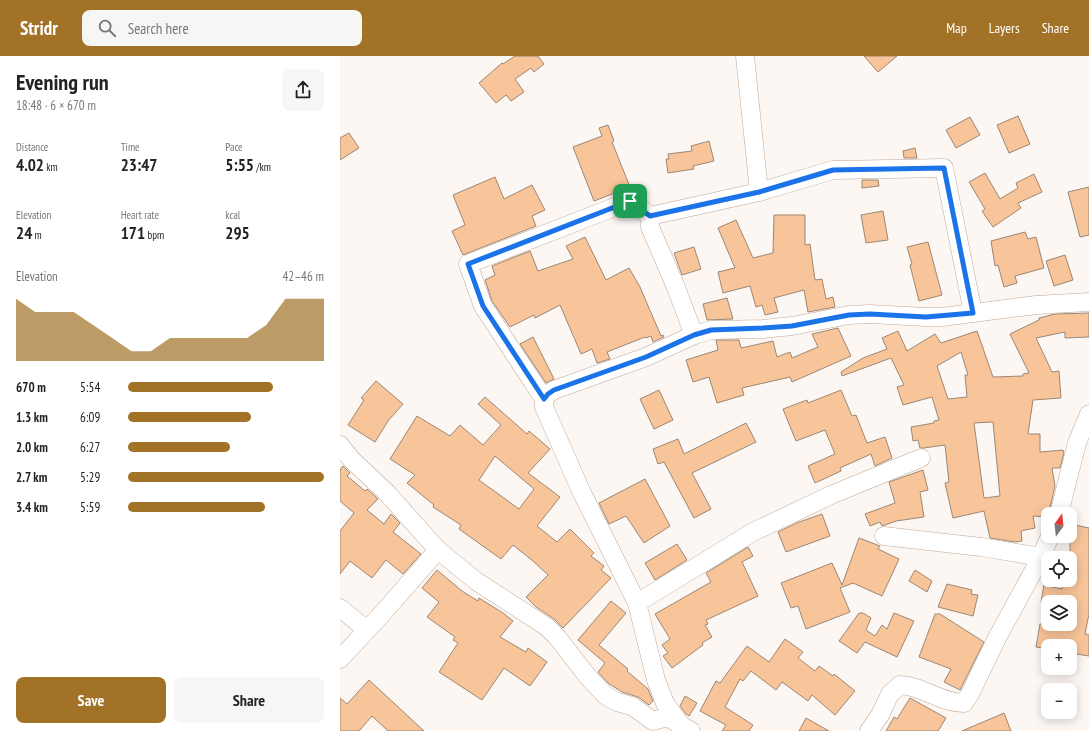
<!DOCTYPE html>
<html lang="en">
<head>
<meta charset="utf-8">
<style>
  :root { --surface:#fff; --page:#f6f6f6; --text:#222; --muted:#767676; --accent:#a27226 }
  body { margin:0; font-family:"PT Sans Narrow",sans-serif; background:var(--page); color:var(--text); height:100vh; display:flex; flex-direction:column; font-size:15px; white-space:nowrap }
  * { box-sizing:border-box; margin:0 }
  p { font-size:13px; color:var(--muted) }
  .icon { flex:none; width:22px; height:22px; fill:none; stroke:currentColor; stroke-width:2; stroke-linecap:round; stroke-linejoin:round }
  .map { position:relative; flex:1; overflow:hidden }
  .side { display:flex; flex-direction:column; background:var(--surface); width:340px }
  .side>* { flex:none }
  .needle { width:26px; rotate:15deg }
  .tools { position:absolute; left:701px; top:451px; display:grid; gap:8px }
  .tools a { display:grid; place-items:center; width:36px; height:36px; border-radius:8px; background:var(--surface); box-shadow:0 2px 10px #0003; font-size:20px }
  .pin { position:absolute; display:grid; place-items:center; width:34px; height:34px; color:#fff; margin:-17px; border-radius:8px; box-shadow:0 2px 6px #0006 }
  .round { display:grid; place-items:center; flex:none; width:42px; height:42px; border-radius:8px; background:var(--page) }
  .summary { display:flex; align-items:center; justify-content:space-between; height:68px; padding:0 16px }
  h1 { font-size:22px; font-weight:700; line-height:30px }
  .stats { display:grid; grid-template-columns:repeat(3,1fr); gap:6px; height:68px; padding:4px 16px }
  .stats div { display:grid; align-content:center }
  .stats b { font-size:17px; font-weight:700 }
  .stats small { font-size:11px; font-weight:400 }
  .stats p { font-size:11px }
  .chart { height:112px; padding:8px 16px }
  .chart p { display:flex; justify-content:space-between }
  .chart svg { width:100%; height:72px; margin-top:4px; fill:var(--accent); opacity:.7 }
  .primary-button { display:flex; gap:8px; margin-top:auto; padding:8px 16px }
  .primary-button a { flex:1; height:46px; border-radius:8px; background:var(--accent); color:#fff; font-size:16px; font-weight:700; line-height:46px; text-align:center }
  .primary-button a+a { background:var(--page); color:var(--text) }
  ul { padding:0 16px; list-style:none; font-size:13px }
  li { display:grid; grid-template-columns:64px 48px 1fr; align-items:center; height:30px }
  li i { height:10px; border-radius:5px; background:var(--accent) }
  header { display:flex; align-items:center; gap:24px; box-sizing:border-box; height:56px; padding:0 20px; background:var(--accent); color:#fff }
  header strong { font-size:19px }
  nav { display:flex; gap:22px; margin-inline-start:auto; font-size:14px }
  .search { width:280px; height:36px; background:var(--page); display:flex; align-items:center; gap:10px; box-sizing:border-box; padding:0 14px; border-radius:8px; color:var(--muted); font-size:15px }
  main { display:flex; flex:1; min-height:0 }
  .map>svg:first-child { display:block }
  .building { fill:#f8c499; stroke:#9d8775; fill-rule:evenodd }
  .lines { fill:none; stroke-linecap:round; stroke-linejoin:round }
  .minor-casing { stroke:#bfa895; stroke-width:19 }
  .minor { stroke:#fff; stroke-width:18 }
  .route-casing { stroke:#fff; stroke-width:8 }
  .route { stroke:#1a73e8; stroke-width:5 }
</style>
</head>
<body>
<header>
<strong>Stridr</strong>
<div class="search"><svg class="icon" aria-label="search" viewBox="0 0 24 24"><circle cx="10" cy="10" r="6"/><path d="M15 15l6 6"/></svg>Search here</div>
<nav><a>Map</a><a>Layers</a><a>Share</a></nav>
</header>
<main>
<section class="side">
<div class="summary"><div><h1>Evening run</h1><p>18:48 · 6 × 670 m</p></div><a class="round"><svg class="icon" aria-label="share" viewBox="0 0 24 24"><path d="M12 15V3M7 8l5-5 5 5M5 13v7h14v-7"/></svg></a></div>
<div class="stats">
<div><p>Distance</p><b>4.02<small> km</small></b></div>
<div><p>Time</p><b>23:47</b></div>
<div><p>Pace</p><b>5:55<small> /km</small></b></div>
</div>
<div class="stats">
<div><p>Elevation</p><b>24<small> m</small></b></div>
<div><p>Heart rate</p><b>171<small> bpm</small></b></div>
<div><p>kcal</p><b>295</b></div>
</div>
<div class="chart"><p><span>Elevation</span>42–46 m</p>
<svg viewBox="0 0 160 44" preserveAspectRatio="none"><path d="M0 44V6L10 14L20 14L30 14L40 22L50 30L60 38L70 38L80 30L90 30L100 30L110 30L120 30L130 22L140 6L150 6L160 6V44z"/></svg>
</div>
<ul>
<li><b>670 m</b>5:54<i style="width:74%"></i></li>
<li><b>1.3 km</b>6:09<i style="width:63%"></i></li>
<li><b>2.0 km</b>6:27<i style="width:52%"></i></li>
<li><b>2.7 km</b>5:29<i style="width:100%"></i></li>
<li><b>3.4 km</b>5:59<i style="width:70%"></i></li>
</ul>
<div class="primary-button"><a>Save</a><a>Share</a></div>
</section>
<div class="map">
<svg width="749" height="675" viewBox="0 0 749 675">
  <rect width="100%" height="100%" fill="#fcf7f3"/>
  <!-- building -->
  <g class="building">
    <path d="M175 0H198L204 8 194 16 191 12 175 23 184 36 171 45 166 39 156 47 139 27 162 7 163 8Z"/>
    <path d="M524 0H557L538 16Z"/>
    <path d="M678 60 690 88 669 97 657 69Z"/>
    <path d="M630 61 640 79 616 92 606 74Z"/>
    <path d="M268 69 274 85 272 86 290 131 254 145 233 91 262 80 259 72Z"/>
    <path d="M9 77 19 92 0 104V82Z"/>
    <path d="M369 85 374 105 353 110 354 113 328 117 326 103H329L328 98 352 95 351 90Z"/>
    <path d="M575 92 577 102H564L563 95Z"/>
    <path d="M645 117 660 143 678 132 676 127 694 118 702 136 678 147 681 152 653 171 642 155 645 153 629 126Z"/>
    <path d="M155 121 164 143 192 129 205 154 192 160 196 170 123 199 112 175 125 169 113 139Z"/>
    <path d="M522 124H538L539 130 522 132Z"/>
    <path d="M749 131V179L740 181 728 136Z"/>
    <path d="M543 155 548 184 526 187 521 159Z"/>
    <path d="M434 159H465V189L470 188 475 224 482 223 486 243 493 241 495 251 468 256 464 234 434 242 438 256 425 259 422 249 416 251 410 230 383 237 378 216 395 212 378 172 396 164 413 202 433 197Z"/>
    <path d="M685 176 688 183 696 181 704 212 675 220 677 227 664 231 658 209 655 210 651 185Z"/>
    <path d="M245 181 266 224 289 212 300 231 321 280 323 279 324 281 313 286 311 280 306 282 305 281 267 296 270 303 257 307 252 293 241 298 220 249 195 262 194 259 170 271 152 245 145 224 155 219 152 210 190 195 198 215 233 203 226 190Z"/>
    <path d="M588 186 602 239 579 245 570 209 572 208 567 191Z"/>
    <path d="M354 191 361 213 342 219 334 197Z"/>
    <path d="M725 199 733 224 714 230 706 205Z"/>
    <path d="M387 242 393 263 367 264 363 248Z"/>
    <path d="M749 257V281L725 282V276L696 282 712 316 719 315 721 342 693 344 688 378H700V396L723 394 724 397 720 412H712L715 430 708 461 693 460 695 472 681 475 682 485 675 486 650 482 644 455 613 462 605 427 609 426 605 389 584 392H580L578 384 573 385 571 371 594 367V365L599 364 592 341 563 349 557 331 564 329 551 302 502 320 501 316 523 302 547 293 542 282 558 275 567 295 595 278 601 287 637 275 653 321 683 320V318L689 317 670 278 699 264V262L715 258ZM621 296 628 319H625L627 341 608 343 597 310ZM653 366 660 440 644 442 634 367Z"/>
    <path d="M498 272 511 300 452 326 450 321 402 332 404 339 377 347 369 321 353 326 346 304 378 294 376 284H399L401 292 433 285 437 301 450 296 452 302 478 291 472 278Z"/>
    <path d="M193 281 214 323 206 327 180 288Z"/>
    <path d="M36 325 63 348 48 365 35 386 8 369 24 344 21 342Z"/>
    <path d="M319 334 333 364 314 373 300 343Z"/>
    <path d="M501 334 512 360 516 359 527 387 545 381 552 402 535 410 531 398 500 412 501 415 475 427 468 410 495 398 485 374 456 385 443 353 467 344 468 347Z"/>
    <path d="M145 341 187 378 189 375 210 393 188 417 220 441 197 470 217 486 230 473 254 497 251 500 264 510 261 514 271 522 223 572 214 563 196 551 186 541 208 519 193 505 173 489 161 503 119 473 121 469 93 451 94 449 67 427 75 419 50 403 77 360 110 380 120 369 143 389 161 369 138 348ZM155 400 194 433 179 453 139 424Z"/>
    <path d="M406 367 416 386 352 417 371 453 354 462 324 406 318 408 313 393 338 383 344 398Z"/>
    <path d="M3 410 10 417 7 420 25 435 27 433 38 443 27 454 44 468 51 458 60 467 53 476 81 498 63 518 46 504 32 522 10 505 0 518V475L14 457 0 445V414Z"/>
    <path d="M583 414 588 434 580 436 584 461 556 465 542 470 540 466 530 470 525 458 555 447 549 426Z"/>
    <path d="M305 423 330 470 304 487 286 460 269 468 259 447Z"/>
    <path d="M482 458 490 480 446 496 438 476 459 466Z"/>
    <path d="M730 468 749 472V558L745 578 749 579V600L730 597V590H708V593L696 591 700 568H730V546H701L704 529 722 533 724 524H730Z"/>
    <path d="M519 482 540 490 538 493 559 503 542 540 513 527 500 532 510 556 466 573 458 550 451 552 441 527 492 507 502 529Z"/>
    <path d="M337 488 347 504 315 524 305 507Z"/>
    <path d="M408 491 413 500 402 506 418 540 366 564 368 568 365 569 372 581 362 587 363 589 332 612 323 600 328 597 322 589 330 583 315 558 371 526 366 517Z"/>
    <path d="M97 514 122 535 138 545 139 542 163 557 173 565 160 581 186 596 188 592 207 606 190 630 164 612 142 644 99 616 118 587 113 584 115 581 87 561 99 546 82 532Z"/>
    <path d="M575 514 592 525 587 536 569 525Z"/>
    <path d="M607 528 632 534 631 538 638 539 633 560 598 551Z"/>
    <path d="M271 545 286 557 259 589 288 613 287 615 308 633 313 645 309 649 298 641 282 636 268 627 258 616 265 607 238 584Z"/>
    <path d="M519 557H523L531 562 526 574 535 580 542 569 547 573 554 557 574 565 557 601 525 586 517 597 499 585Z"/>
    <path d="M595 558H600L644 586 620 634 604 626 611 613 579 601Z"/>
    <path d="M445 583 463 596 458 602 475 615 479 610 493 620 494 618 515 635 495 659 472 639 468 645 442 626 436 634 411 615 403 625 400 623 385 651 413 669 409 675H382L386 669 360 655 376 625 380 627 407 590 429 606Z"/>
    <path d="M29 624 84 675H48L32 660 19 675H0V642L7 648Z"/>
    <path d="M345 640 357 647 349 660 346 658 340 650Z"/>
    <path d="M570 642 606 662 598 675H546L554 661 557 663Z"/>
    <path d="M664 657 671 675H622Z"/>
    <path d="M466 662 489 675H459Z"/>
  </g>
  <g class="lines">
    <defs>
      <g id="minor">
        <path d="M405 0 419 136"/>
        <path d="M310 160V171L335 229 354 279"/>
        <path d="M204 343 143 250 128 208 290 145 310 160 419 136 493 114 604 112 633 257"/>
        <path d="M0 389 12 404 47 437 98 494 136 525 207 571 217 581 248 621 266 640 277 646 292 650 313 665 327 661 351 675"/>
        <path d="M719 458 737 387 749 358"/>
        <path d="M544 480 641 491 701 501"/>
        <path d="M297 547 413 476 491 439 581 402"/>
        <path d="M0 552 27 574"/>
        <path d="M0 603 41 559 98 494"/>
        <path d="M340 668 325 647 316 624 297 547 242 437 204 351V343L208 338 214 334 306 301 354 279 371 274 423 273 452 270 509 259 530 258 586 261H602L696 249 749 246"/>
        <path d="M529 675 540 659 550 638 560 629C583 630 601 647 624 647L630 638 657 582 701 501 710 480"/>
      </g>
    </defs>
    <!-- minor casing -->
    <use href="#minor" class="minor-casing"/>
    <!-- minor -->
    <use href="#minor" class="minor"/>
  </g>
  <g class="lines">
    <defs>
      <path id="route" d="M604 112 633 257 586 261 530 258 509 259 452 270 423 272 371 274 354 279 306 301 214 334 208 338 204 343 143 250 128 208 290 145 310 160 419 136 493 114Z"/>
    </defs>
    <!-- route casing -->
    <use href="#route" class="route-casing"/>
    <!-- route -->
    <use href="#route" class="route"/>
  </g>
</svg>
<div class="tools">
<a><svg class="needle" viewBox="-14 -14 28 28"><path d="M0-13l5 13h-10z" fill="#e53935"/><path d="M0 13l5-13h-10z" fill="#767676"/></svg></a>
<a><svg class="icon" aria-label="locate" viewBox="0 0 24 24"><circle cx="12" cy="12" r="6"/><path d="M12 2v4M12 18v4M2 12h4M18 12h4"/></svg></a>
<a><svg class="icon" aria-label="layers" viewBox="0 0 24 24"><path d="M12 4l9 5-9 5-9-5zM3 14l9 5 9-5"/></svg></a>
<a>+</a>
<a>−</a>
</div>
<div class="pin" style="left:290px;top:145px;background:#1e9e55"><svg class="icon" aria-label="arrive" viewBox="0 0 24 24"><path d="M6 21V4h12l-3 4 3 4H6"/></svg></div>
</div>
</main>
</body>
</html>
